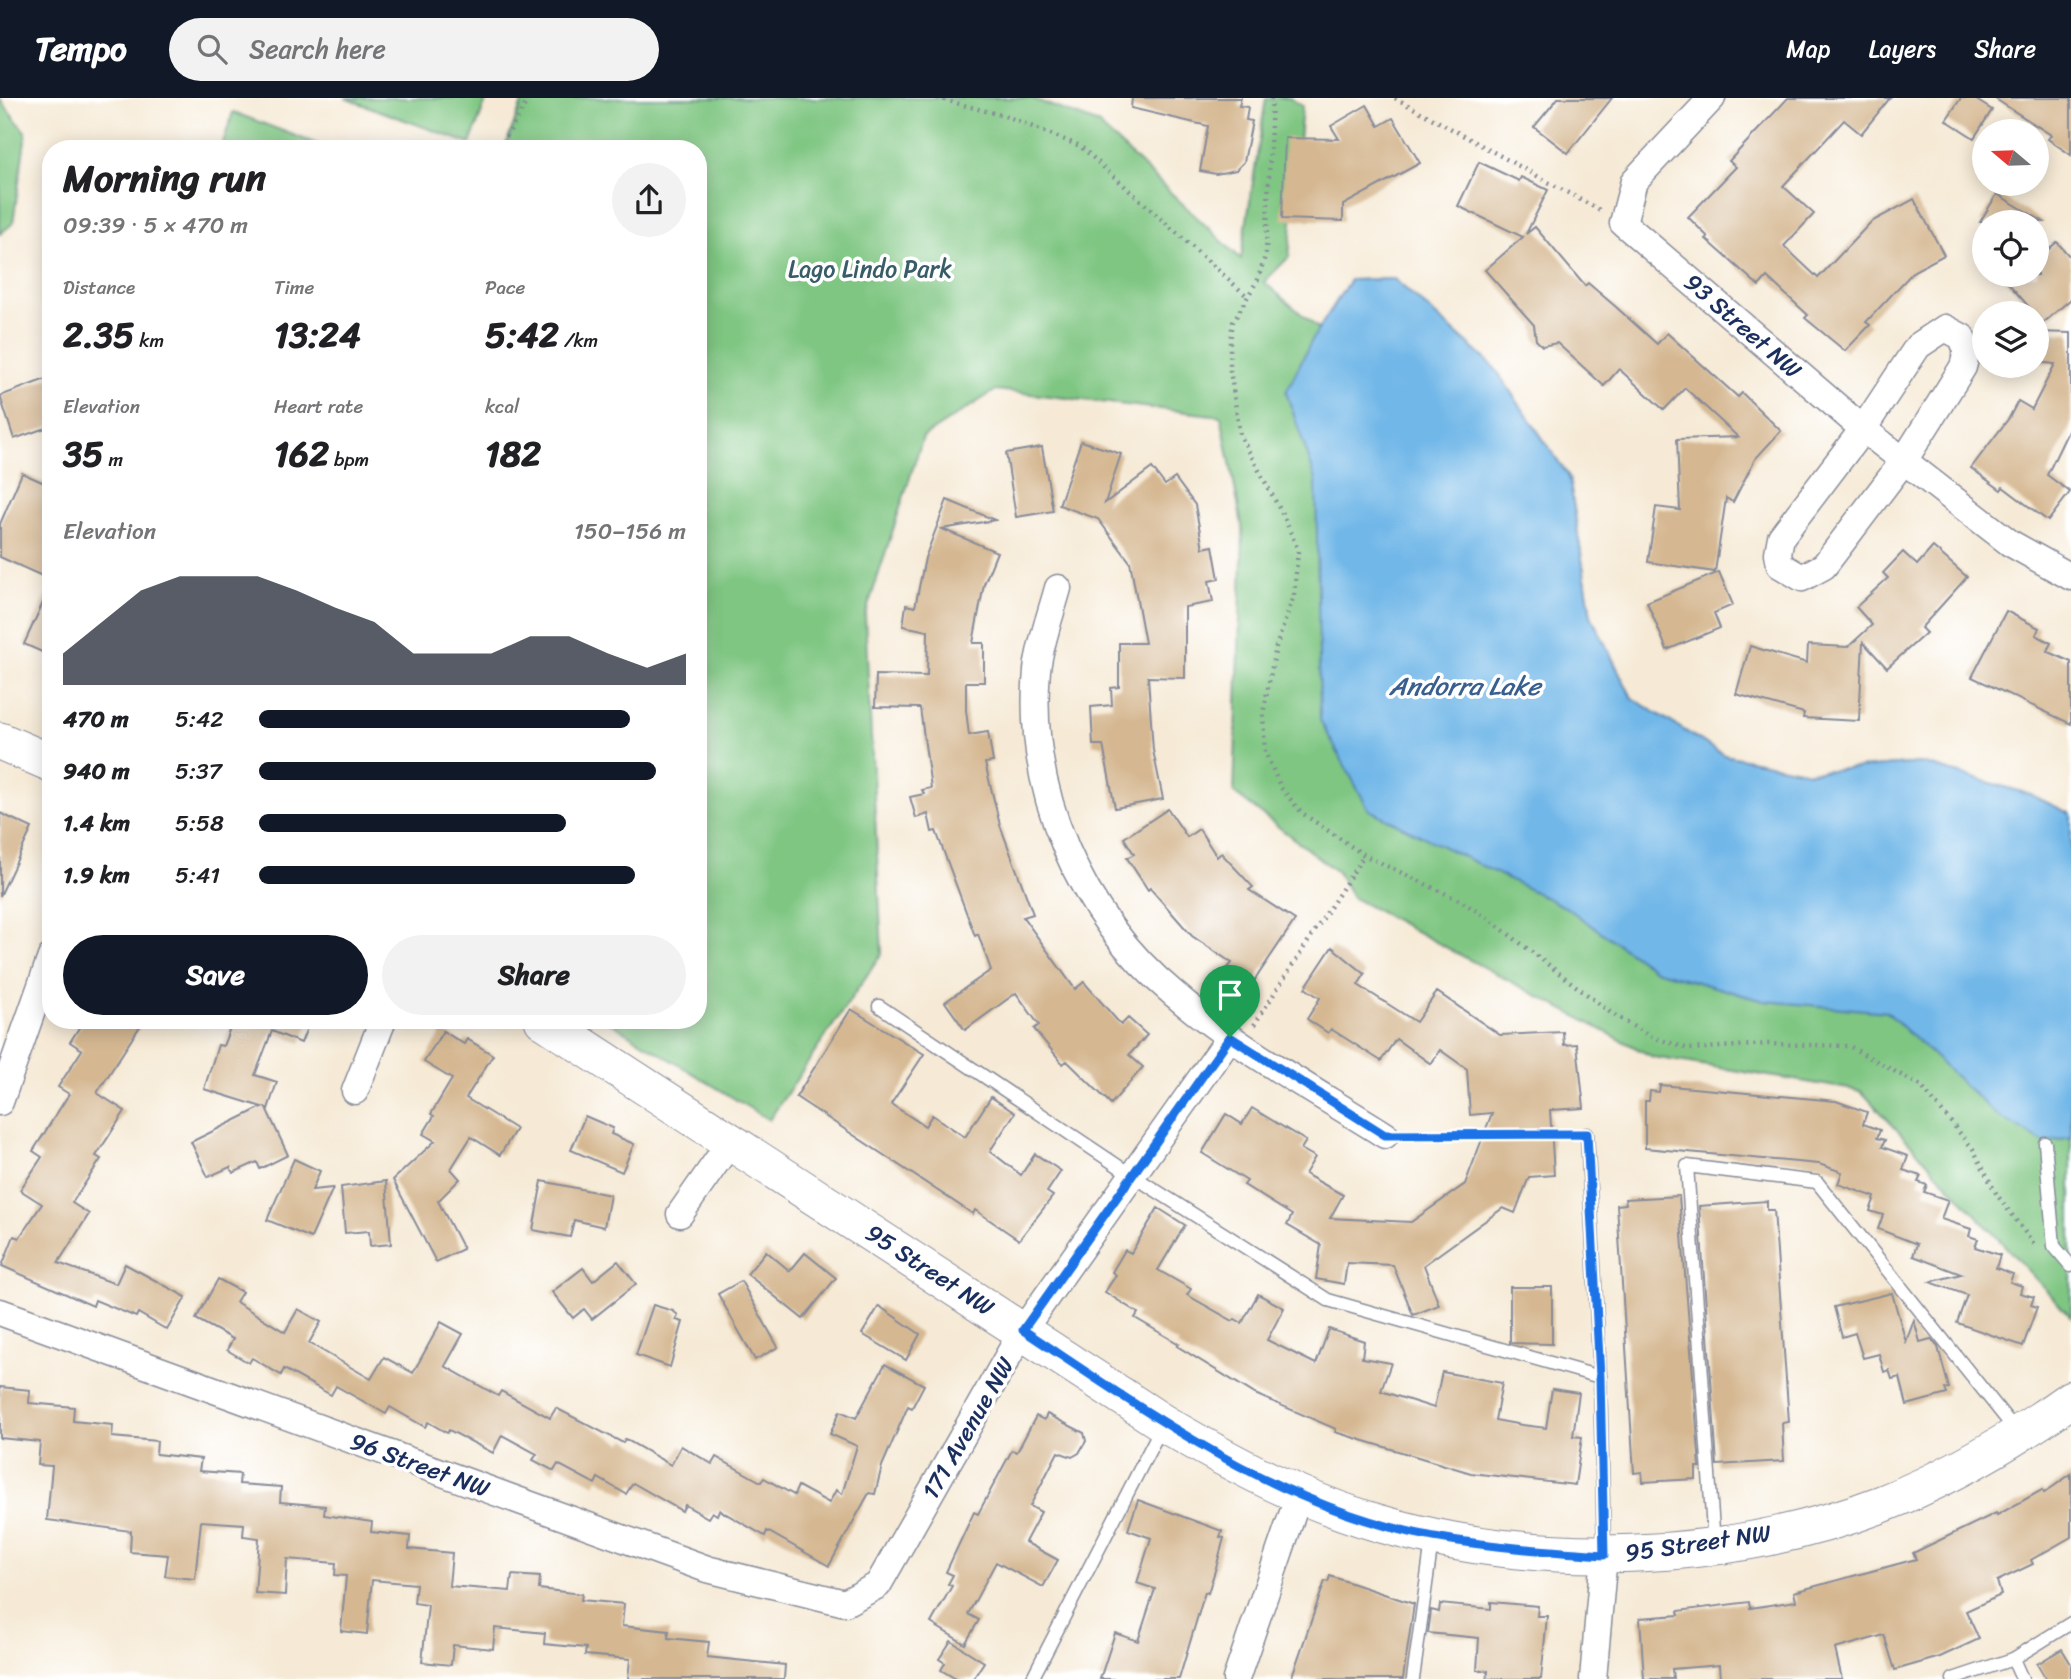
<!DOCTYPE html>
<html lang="en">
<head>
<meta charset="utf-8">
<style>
  :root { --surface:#fff; --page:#f2f2f2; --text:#202124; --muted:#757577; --accent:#111827 }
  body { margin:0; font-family:Sriracha,sans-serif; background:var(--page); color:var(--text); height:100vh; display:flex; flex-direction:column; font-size:26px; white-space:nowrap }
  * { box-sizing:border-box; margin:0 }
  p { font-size:23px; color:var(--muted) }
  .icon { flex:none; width:38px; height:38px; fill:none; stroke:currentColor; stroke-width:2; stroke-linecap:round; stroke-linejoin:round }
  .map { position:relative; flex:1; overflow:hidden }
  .details { position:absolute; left:42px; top:42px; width:665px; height:889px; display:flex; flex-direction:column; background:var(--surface); border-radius:28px; box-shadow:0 4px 18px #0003 }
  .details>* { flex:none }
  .needle { width:46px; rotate:289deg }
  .buttons { position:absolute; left:1972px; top:21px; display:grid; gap:14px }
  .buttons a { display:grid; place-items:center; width:77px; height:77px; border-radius:50%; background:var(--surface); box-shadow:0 4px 18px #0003; font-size:35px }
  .pin { position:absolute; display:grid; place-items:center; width:60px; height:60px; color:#fff; margin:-72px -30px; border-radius:50% 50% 50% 0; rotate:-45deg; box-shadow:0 0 7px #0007 }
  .pin .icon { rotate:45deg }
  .round { display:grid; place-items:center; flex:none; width:74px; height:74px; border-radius:37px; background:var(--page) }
  .summary { display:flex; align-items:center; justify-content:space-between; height:119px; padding:0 21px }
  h1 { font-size:38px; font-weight:700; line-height:52px }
  .figures { display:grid; grid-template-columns:repeat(3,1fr); gap:10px; height:119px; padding:7px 21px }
  .figures div { display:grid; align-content:center }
  .figures b { font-size:35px; font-weight:700 }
  .figures small { font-size:19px; font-weight:400 }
  .figures p { font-size:19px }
  .chart { height:196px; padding:14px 21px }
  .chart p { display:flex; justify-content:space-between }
  .chart svg { width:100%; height:126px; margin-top:7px; fill:var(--accent); opacity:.7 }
  .button { display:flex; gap:14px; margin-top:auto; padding:14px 21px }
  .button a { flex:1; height:80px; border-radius:42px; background:var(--accent); color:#fff; font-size:28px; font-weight:700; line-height:80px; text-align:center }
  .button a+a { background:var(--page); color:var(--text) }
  ul { padding:0 21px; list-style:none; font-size:23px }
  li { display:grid; grid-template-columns:112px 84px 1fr; align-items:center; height:52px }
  li i { height:18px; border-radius:9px; background:var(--accent) }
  header { display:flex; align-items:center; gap:42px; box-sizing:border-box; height:98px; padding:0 35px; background:var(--accent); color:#fff }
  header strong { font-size:33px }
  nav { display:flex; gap:38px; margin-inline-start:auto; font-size:24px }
  .search { width:490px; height:63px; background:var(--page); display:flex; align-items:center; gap:18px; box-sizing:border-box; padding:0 24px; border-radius:38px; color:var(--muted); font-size:26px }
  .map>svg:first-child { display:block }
  .green { fill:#7fc682; stroke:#4d7a70; stroke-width:2 }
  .water { fill:#71b7e8; stroke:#4673a3; stroke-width:2 }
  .building { fill:#d5b892 }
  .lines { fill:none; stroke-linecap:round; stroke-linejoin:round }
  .lane-casing { stroke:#888c9a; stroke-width:15 }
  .street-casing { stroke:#888c9a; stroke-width:29 }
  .secondary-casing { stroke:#888c9a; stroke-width:39 }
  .path { stroke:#888c9a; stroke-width:4.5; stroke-dasharray:2 5; stroke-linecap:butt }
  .lane { stroke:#fff; stroke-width:12 }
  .street { stroke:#fff; stroke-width:26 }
  .secondary { stroke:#fff; stroke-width:37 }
  .route-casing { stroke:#fff; stroke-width:14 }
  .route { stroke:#1a73e8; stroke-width:9 }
  .labels { text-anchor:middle; stroke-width:7; stroke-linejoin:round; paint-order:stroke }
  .park-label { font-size:24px; fill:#395c69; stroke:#fff }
  .street-label { font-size:24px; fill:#1b2f5e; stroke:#fff }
  .water-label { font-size:26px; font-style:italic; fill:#395f8e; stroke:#fff }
</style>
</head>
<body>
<header>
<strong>Tempo</strong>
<div class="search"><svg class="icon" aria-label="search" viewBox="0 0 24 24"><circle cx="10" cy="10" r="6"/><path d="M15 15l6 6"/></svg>Search here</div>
<nav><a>Map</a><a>Layers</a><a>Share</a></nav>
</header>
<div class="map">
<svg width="2071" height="1581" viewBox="0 0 2071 1581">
  <rect width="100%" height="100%" fill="#fff"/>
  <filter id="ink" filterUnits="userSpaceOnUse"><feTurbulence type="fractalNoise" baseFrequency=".0143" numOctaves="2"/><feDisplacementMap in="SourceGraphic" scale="14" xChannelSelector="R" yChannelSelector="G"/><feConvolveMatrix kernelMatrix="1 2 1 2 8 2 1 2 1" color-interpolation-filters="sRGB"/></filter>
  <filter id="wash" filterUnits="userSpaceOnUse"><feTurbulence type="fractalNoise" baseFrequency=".00686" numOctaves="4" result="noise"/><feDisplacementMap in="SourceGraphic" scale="28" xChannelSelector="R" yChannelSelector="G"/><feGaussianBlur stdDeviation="1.57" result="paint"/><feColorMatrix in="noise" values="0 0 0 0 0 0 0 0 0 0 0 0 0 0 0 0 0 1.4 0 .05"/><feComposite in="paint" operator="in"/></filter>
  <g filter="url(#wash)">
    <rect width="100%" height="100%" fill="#f6ead6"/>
    <!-- green -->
    <g class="green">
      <path d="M345 0H487L470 46Z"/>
      <path d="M524 0H1031L1097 25 1241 161 1266 0H1290L1302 8 1289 159 1264 184 1319 231 1350 182 1394 181 1493 268 1569 379 1591 518 1632 600 1724 657 1809 674 1921 665 2029 696 2071 716V1219L1861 993 1653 959 1353 800 1337 774 1234 695 1243 432 1221 318 996 292 923 339 865 518 882 855 769 1022 606 922H698V51H504Z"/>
      <path d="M0 1 26 35 13 125 0 136Z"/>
      <path d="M233 14 330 51H221Z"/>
    </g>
    <!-- water -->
    <path class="water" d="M1394 181 1493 268 1569 379 1591 518 1632 600 1724 657 1809 674 1921 665 2029 696 2071 716V1039L2045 1045 1996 1017 1887 914 1764 903 1655 872 1567 810 1369 712 1320 622 1316 382 1286 294 1313 240 1350 182Z"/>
    <g id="blocks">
      <!-- building -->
      <g class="building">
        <path d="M1132 0H1241L1239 8 1248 9 1246 22 1252 23 1244 64 1236 72 1216 76 1200 73 1208 28 1131 10Z"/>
        <path d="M1558 0H1612L1568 55 1534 29Z"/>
        <path d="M1788 0H1890L1861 36 1844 22 1783 88 1814 116 1784 148 1818 180 1871 124 1914 101 1944 157 1914 173 1866 224 1870 227 1845 253 1805 220 1808 217 1767 179 1759 188 1706 141 1708 139 1688 119 1736 69 1729 63Z"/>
        <path d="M1961 0H1973L1992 12 1974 40 1946 22Z"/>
        <path d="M1994 0H2071V57L2048 41 2051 37Z"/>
        <path d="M1367 7 1379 28 1393 20 1420 65 1343 107V123L1282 121 1285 40 1339 41 1331 28Z"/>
        <path d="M1479 64 1519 83 1521 79 1548 92 1526 136 1535 129 1585 188 1588 185 1616 209 1657 246 1667 235 1738 299 1742 295 1781 333 1755 361 1733 404 1726 400 1715 474 1648 464 1656 409 1680 412 1677 341 1738 339 1685 290 1664 312 1619 271 1604 288 1557 245 1542 248 1536 242 1534 227 1485 172 1523 139 1458 108Z"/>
        <path d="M1997 96 2044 124H1980Z"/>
        <path d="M2057 144 2071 160V201L2043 225 2001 177H2037V161Z"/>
        <path d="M2037 234 2071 235V327L2047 377 2070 394 2048 423 2003 389 2001 392 1971 370 2009 320 2018 303 2032 311 2055 266 2037 264Z"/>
        <path d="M51 279V328L14 341 0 298Z"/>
        <path d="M1081 343 1121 356 1105 405 1152 370 1165 387 1175 380 1195 407 1203 450 1213 448 1219 481 1209 483 1213 504 1185 509V580L1148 579 1153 652 1163 701 1115 710 1103 647H1093L1091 609 1112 607 1111 590 1119 589V545H1145L1130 464 1098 421 1059 407Z"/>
        <path d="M1042 349 1053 413 1016 419 1006 355Z"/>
        <path d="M22 375 51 388V482L0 459V426Z"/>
        <path d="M947 402 995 422 942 431 997 454 984 486 973 545H984V584H966V612L969 637 988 634 993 664 985 665 1000 727 1033 816 1023 819 1075 891 1084 884 1121 927 1128 920 1147 937 1129 957 1143 969 1111 1006 1067 963 1063 966 1034 931 1039 927 1016 895 965 932 945 904 991 872 978 836 975 838 936 733 932 734 928 716 916 720 910 699 924 696 922 692 931 690 920 610 875 609 876 577 927 578 928 533 903 528 906 507 915 509 925 460Z"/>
        <path d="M1933 449 1967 479 1921 530 1926 535 1887 570 1863 544 1859 623 1803 620 1804 615 1736 596 1750 548 1807 565 1808 547 1848 549 1872 527 1856 509 1888 480 1883 475 1903 454 1917 467Z"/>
        <path d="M1719 474 1733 507 1714 515 1720 530 1667 552 1647 504Z"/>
        <path d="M51 487V558L24 546Z"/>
        <path d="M2006 513 2039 530 2036 537 2051 545 2047 553 2071 564V626L1972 579Z"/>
        <path d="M1168 711 1187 739 1199 731 1217 759 1221 755 1253 789 1249 792 1295 822 1252 886 1228 870 1232 865 1192 838 1150 790 1148 792 1127 760 1134 756 1124 740Z"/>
        <path d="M0 715 32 730 0 798Z"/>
        <path d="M1332 849 1365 876 1358 887 1416 924 1437 894 1500 937 1563 934 1564 947 1577 946 1584 1010 1550 1012 1554 1077 1529 1079 1515 1115 1503 1110 1424 1167 1439 1207 1413 1217 1393 1167 1347 1165 1344 1186 1316 1181 1321 1147 1287 1127 1292 1117 1244 1087 1247 1083 1202 1055 1226 1016 1242 1026 1252 1010 1306 1043 1301 1051 1315 1059 1305 1076 1343 1097 1330 1120 1411 1124 1465 1086 1492 1015 1470 1017 1467 971 1440 952 1431 966 1396 941 1381 963 1331 931 1328 935 1307 921 1320 900 1305 890Z"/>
        <path d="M851 911 924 956 891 1006 925 1028 932 1017 965 1039 991 999 1015 1015 990 1053 1021 1077 1035 1056 1061 1073 1047 1094 1053 1098 1019 1142 975 1112 973 1116 796 999Z"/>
        <path d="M84 922H144L97 995 125 1013 96 1058 101 1061 72 1105 89 1116 58 1165 116 1186 125 1166 186 1199 167 1232 138 1215 136 1219 95 1202 93 1208 2 1168 14 1138 19 1140 42 1106 20 1092 42 1059 33 1053 69 996 58 989 82 952 70 944Z"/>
        <path d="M233 922H310L301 945 272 933 255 977 277 984 268 1011 266 1010 288 1057 260 1071 257 1064 233 1075 230 1069 208 1079 191 1044 262 1009 204 991 218 947 223 948Z"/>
        <path d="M443 933 464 946 467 941 493 957 466 1000 516 1031 500 1057 471 1039 451 1071 460 1081 438 1103 463 1151 436 1164 393 1082 435 1043 423 1036 434 1018 431 1016 452 981 424 964Z"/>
        <path d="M1660 987 1836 1003 1867 1014 1863 1026 1880 1032 1877 1040 1885 1042 1882 1049 1908 1058 1903 1072 1921 1078 1918 1084 1927 1087 1924 1094 1948 1102 1941 1121 1971 1131 1969 1138 1978 1141 1975 1149 2000 1157 1996 1170 2013 1176 2010 1184 2022 1188 2020 1195 2034 1199 2031 1207 2037 1209 2023 1248 1957 1225 1967 1197 1930 1184 1961 1176 1913 1158 1917 1146 1878 1131 1883 1117 1870 1113 1875 1099 1838 1086 1842 1074 1819 1066 1645 1050V1003H1649L1650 993 1659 994Z"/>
        <path d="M585 1018 613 1030 611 1036 634 1046 622 1074 571 1052Z"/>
        <path d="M294 1061 320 1073 312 1092 333 1090 311 1140 267 1122Z"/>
        <path d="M386 1083 391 1146 370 1148 369 1133 345 1135 341 1089Z"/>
        <path d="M542 1083 610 1097 604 1129 574 1122 570 1139 533 1132Z"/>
        <path d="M1679 1098 1700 1369H1696V1381L1643 1384 1642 1374 1634 1375 1617 1107 1626 1106 1625 1101Z"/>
        <path d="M1767 1103V1112H1774L1782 1225 1789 1324 1782 1325 1784 1363 1717 1367 1699 1108Z"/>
        <path d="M1158 1110 1185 1127 1158 1172 1191 1191 1187 1197 1233 1223 1235 1221 1242 1225 1258 1196 1284 1210 1267 1242 1316 1266 1329 1231 1364 1243 1362 1260 1391 1265 1381 1293 1434 1310 1442 1274 1502 1285 1495 1322 1522 1327 1546 1330 1552 1291 1579 1295 1573 1338 1582 1339 1575 1387 1471 1375 1335 1334 1336 1331 1255 1296 1177 1248 1179 1246 1135 1220 1138 1215 1105 1194 1116 1177 1112 1174 1125 1152 1131 1155Z"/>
        <path d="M766 1153 790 1173 805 1155 836 1180 803 1221 747 1176Z"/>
        <path d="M618 1163 636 1186 592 1221 584 1211 573 1220 552 1194 583 1170 593 1183Z"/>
        <path d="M218 1181 242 1194 236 1204 285 1234 298 1211 321 1224 309 1245 371 1281 384 1259 413 1275 441 1224 463 1236 445 1268 498 1298 501 1293 550 1320 556 1310 623 1345 625 1341 671 1367 681 1348 712 1366 716 1359 761 1384 764 1380 794 1397 798 1388 829 1405 836 1392 842 1396 857 1348 830 1336 840 1313 856 1320 885 1266 924 1287 912 1310 908 1308 882 1368 875 1396 869 1395 829 1468 767 1433 765 1438 719 1412 717 1417 712 1414 708 1420 685 1407 682 1413 633 1385 626 1396 598 1380 595 1386 558 1366 554 1373 533 1362 537 1356 502 1337 493 1355 449 1332 447 1335 428 1324 425 1329 390 1309 386 1316 336 1288 331 1297 284 1271 281 1277 252 1260 249 1265 227 1252 233 1241 196 1221Z"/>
        <path d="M741 1183 778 1249 755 1262 718 1196Z"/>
        <path d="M1510 1189H1552V1246L1510 1245Z"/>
        <path d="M1892 1195 1906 1244 1914 1222 1920 1244 1931 1241 1938 1249 1949 1290 1945 1291 1947 1296 1907 1307 1900 1279 1892 1281 1889 1272 1884 1274 1879 1256 1863 1260 1855 1235 1842 1239 1834 1209Z"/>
        <path d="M653 1207 673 1213 678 1217 676 1222 683 1224 670 1269 636 1257Z"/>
        <path d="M879 1208 920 1236 906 1262 862 1236Z"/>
        <path d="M0 1289 30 1292 29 1305 74 1309 73 1323 113 1327 112 1339 157 1343 156 1356 201 1361 199 1373 240 1376 239 1386 281 1389 280 1404 325 1408 324 1417 372 1424 371 1434 410 1438 409 1451 452 1455 449 1488 510 1493 512 1477 540 1479 539 1491 582 1496 581 1502 624 1506 622 1528 669 1533 668 1540 709 1544 707 1559 785 1567 784 1581H628L630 1561 585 1557 586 1550 544 1546 545 1535 495 1530 493 1551 453 1547 451 1567 422 1564 428 1507 414 1505 416 1486 372 1482 367 1536 341 1533 346 1478 335 1477 336 1465 287 1461 285 1497 255 1495 259 1440 243 1438 244 1426 201 1423 195 1481 165 1478 168 1457 130 1454 131 1433 47 1422 52 1368 38 1367 40 1344 0 1340Z"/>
        <path d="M1047 1316 1084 1335 1086 1343 1079 1355 1072 1359 1058 1354 1030 1408 1041 1414 1025 1444 1058 1462 1043 1489 996 1464 968 1516 979 1522 965 1546 931 1525 952 1488 948 1486 953 1477 946 1474 974 1414 978 1416 1012 1352 1017 1354 1036 1318 1044 1322Z"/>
        <path d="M2071 1376V1439L2031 1462 2033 1466 1997 1483 2001 1497 1966 1513 1979 1541 1940 1559 1895 1572 1884 1537 1835 1551 1842 1581H1720L1719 1567 1672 1571 1673 1581H1644L1640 1520 1679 1517 1678 1513 1749 1504 1750 1510 1796 1503 1794 1494 1916 1461 1913 1455 1996 1415 1997 1417 2042 1392 2044 1395Z"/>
        <path d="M1138 1402 1222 1433 1220 1439 1224 1440 1217 1466 1208 1495 1205 1494 1179 1581H1100L1115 1535 1138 1543 1155 1491 1137 1485 1151 1440 1128 1432Z"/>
        <path d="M1330 1478 1414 1506 1403 1581H1291L1325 1483 1328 1484Z"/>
        <path d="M1491 1504 1538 1508 1537 1518H1547L1541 1581H1487L1488 1573 1477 1572 1479 1540 1428 1535 1431 1512 1439 1514 1440 1506 1491 1511Z"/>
        <path d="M951 1543 984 1564 973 1581H956L941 1572 945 1565 939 1561Z"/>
        <path d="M2062 1551 2071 1566V1581H2046L2037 1566Z"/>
      </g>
    </g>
  </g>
  <g filter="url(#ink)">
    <use href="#blocks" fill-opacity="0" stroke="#888c9a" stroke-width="2"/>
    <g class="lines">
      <defs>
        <g id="lane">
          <path d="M879 908 1130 1076 1328 1202 1600 1279"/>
          <path d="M1587 1036 1600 1279 1604 1452"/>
          <path d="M2045 1045 2054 1148 2071 1168"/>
          <path d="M1714 1446 1687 1068 1817 1084 2016 1333"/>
          <path d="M2013 1561 2071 1525"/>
          <path d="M1032 1581 1162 1328"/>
          <path d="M1413 1581 1432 1443"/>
          <path d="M1953 1581 2013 1561 2022 1581"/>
        </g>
        <g id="street">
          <path d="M1712 0 1634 83 1623 125 1863 331 2010 445 2071 479"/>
          <path d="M1945 230 1962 239 1967 253 1963 269 1905 361 1824 468 1802 480 1780 467 1778 455 1781 439 1863 331 1918 248Z"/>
          <path d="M1058 490C1051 516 1040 545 1037 572 1026 694 1080 818 1174 896 1238 951 1314 992 1385 1037"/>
          <path d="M355 993 383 922"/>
          <path d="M0 1004 51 859"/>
          <path d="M680 1116 731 1043"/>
          <path d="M0 1214 707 1471 845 1505 878 1487 1023 1232 1230 939"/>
          <path d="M1236 1581 1299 1397"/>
          <path d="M1593 1581 1604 1457"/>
        </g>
        <g id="secondary">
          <path d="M0 643 51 665"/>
          <path d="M543 922 1163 1325C1231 1365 1302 1403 1378 1425 1537 1472 1727 1465 1882 1406 1949 1380 2013 1342 2071 1301"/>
        </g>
      </defs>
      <!-- lane casing -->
      <use href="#lane" class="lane-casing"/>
      <!-- street casing -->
      <use href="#street" class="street-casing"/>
      <!-- secondary casing -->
      <use href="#secondary" class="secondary-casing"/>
      <!-- path -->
      <g class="path">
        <path d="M937 0 1008 19 1080 48 1248 199"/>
        <path d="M1272 0 1266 155 1258 181 1233 224 1230 243V272L1240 337 1285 421 1298 452 1294 497 1276 549 1263 615 1265 654 1281 690 1302 715 1364 757 1459 802 1489 821 1611 915 1649 938 1689 951 1769 946 1849 948 1921 988 1973 1051 1997 1097 2036 1149"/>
        <path d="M1395 0 1601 113"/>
        <path d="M499 51 529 0"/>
        <path d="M1254 927 1364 757"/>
        <path d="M1409 1037 1572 1036"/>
      </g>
      <!-- lane -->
      <use href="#lane" class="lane"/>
      <!-- street -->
      <use href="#street" class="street"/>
      <!-- secondary -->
      <use href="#secondary" class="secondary"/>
    </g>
  </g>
  <g class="lines" filter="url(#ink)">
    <defs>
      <path id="route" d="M1230 939 1385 1037 1587 1036 1600 1279 1604 1457C1547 1453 1490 1449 1434 1439 1280 1411 1150 1316 1023 1232Z"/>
    </defs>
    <!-- route casing -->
    <use href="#route" class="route-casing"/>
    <!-- route -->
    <use href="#route" class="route"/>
  </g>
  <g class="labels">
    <!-- park labels -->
    <g class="park-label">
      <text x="870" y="179">Lago Lindo Park</text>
    </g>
    <!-- street labels -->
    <g class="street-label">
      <text transform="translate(1743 228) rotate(41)" y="8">93 Street NW</text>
      <text transform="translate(930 1172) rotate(33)" y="8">95 Street NW</text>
      <text transform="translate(968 1330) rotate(-60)" y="8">171 Avenue NW</text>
      <text transform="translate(420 1367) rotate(20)" y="8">96 Street NW</text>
      <text transform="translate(1698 1445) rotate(-8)" y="8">95 Street NW</text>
    </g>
    <!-- water labels -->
    <g class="water-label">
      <text x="1465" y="597">Andorra Lake</text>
    </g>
  </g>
</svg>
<div class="buttons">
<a><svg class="needle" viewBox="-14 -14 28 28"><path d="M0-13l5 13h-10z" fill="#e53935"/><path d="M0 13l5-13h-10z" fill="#757577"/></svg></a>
<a><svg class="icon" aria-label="locate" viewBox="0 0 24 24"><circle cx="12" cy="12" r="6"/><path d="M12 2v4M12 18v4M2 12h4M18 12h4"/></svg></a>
<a><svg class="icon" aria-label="layers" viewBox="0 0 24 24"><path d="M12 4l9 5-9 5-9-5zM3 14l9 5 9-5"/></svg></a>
</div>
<div class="pin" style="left:1230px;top:939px;background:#1e9e55"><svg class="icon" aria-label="arrive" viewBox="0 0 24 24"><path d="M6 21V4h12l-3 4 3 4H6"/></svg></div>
<section class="details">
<div class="summary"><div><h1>Morning run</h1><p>09:39 · 5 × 470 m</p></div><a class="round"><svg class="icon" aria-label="share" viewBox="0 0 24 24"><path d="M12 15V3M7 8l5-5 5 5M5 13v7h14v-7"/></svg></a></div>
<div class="figures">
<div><p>Distance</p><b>2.35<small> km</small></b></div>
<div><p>Time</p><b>13:24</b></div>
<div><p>Pace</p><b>5:42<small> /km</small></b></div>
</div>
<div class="figures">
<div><p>Elevation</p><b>35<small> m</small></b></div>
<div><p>Heart rate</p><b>162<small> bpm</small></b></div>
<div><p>kcal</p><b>182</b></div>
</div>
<div class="chart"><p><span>Elevation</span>150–156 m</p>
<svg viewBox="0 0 160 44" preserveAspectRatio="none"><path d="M0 44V33L10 22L20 11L30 6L40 6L50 6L60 11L70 17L80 22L90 33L100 33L110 33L120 27L130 27L140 33L150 38L160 33V44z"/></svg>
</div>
<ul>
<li><b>470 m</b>5:42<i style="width:87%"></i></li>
<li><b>940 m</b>5:37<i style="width:93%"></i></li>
<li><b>1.4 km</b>5:58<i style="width:72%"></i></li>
<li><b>1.9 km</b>5:41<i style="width:88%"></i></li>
</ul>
<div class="button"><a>Save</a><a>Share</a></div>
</section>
</div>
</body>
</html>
